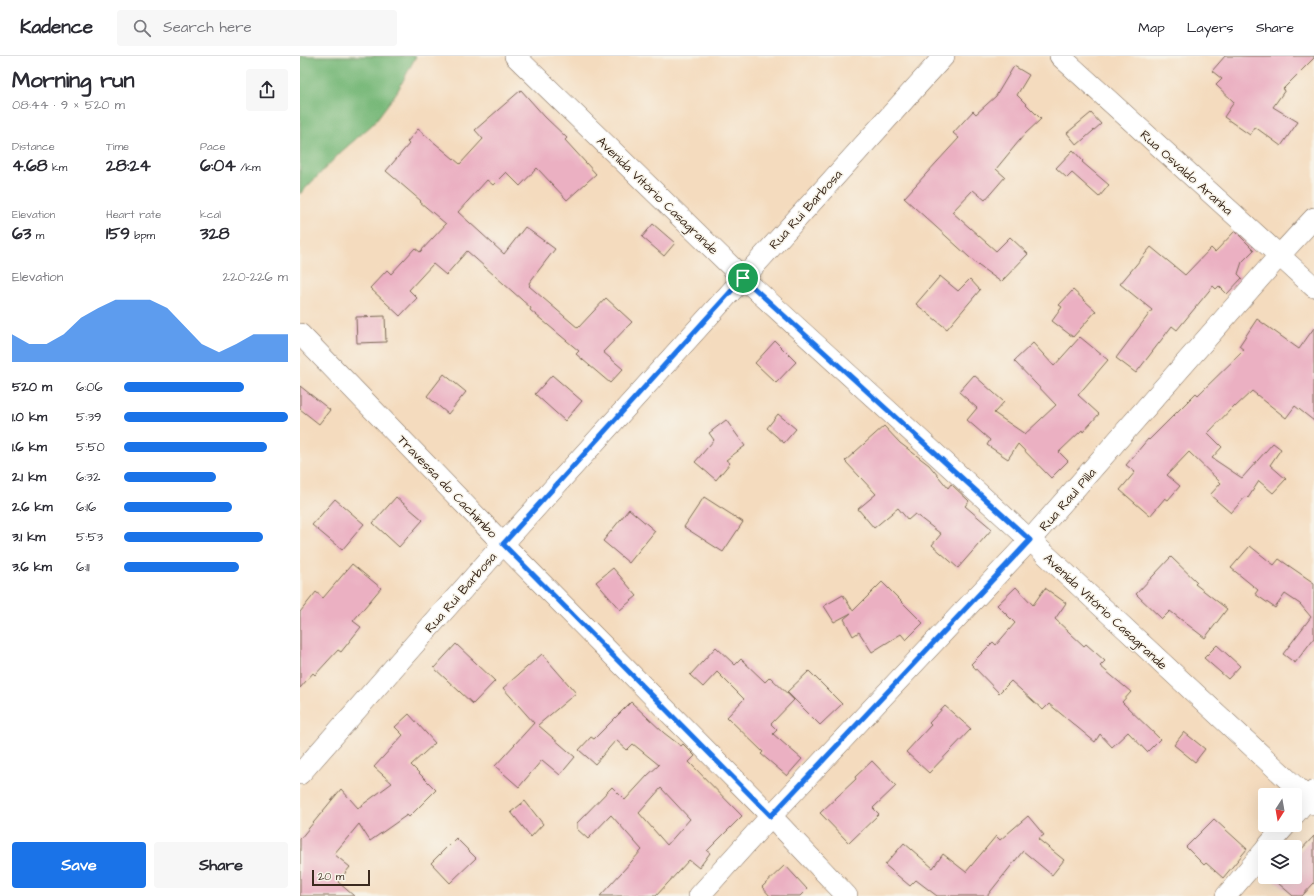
<!DOCTYPE html>
<html lang="en">
<head>
<meta charset="utf-8">
<style>
  :root { --surface:#fff; --page:#f7f7f7; --text:#2b2b33; --muted:#7c7c81; --line:#e1e1e2; --accent:#1a73e8 }
  body { margin:0; font-family:"Architects Daughter",sans-serif; background:var(--page); color:var(--text); height:100vh; display:flex; flex-direction:column; font-size:15px; white-space:nowrap }
  * { box-sizing:border-box; margin:0 }
  p { font-size:13px; color:var(--muted) }
  .icon { flex:none; width:22px; height:22px; fill:none; stroke:currentColor; stroke-width:2; stroke-linecap:round; stroke-linejoin:round }
  .map { position:relative; flex:1; overflow:hidden }
  .sheet { display:flex; flex-direction:column; background:var(--surface); width:300px }
  .sheet>* { flex:none }
  .needle { width:26px; rotate:191deg }
  .fabs { position:absolute; left:958px; top:732px; display:grid; gap:8px }
  .fabs a { display:grid; place-items:center; width:44px; height:44px; border-radius:4px; background:var(--surface); box-shadow:0 4px 16px #0002; font-size:20px }
  .scale { position:absolute; left:12px; bottom:10px; width:58px; box-sizing:border-box; padding-left:4px; border:2px solid #3b2a1e; border-top:0; font-size:11px; line-height:14px; white-space:nowrap; color:#3b2a1e; -webkit-text-stroke:3px #f7f3e8; paint-order:stroke }
  .pin { position:absolute; display:grid; place-items:center; width:34px; height:34px; color:#fff; margin:-17px; border:2px solid #fff; border-radius:50%; box-shadow:0 1px 4px #0007 }
  .round { display:grid; place-items:center; flex:none; width:42px; height:42px; border-radius:4px; background:var(--page) }
  .summary { display:flex; align-items:center; justify-content:space-between; height:68px; padding:0 12px }
  h1 { font-size:22px; font-weight:800; line-height:30px }
  .stats { display:grid; grid-template-columns:repeat(3,1fr); gap:6px; height:68px; padding:4px 12px }
  .stats div { display:grid; align-content:center }
  .stats b { font-size:17px; font-weight:800 }
  .stats small { font-size:11px; font-weight:400 }
  .stats p { font-size:11px }
  .chart { height:112px; padding:8px 12px }
  .chart p { display:flex; justify-content:space-between }
  .chart svg { width:100%; height:72px; margin-top:4px; fill:var(--accent); opacity:.7 }
  .cta { display:flex; gap:8px; margin-top:auto; padding:8px 12px }
  .cta a { flex:1; height:46px; border-radius:4px; background:var(--accent); color:#fff; font-size:16px; font-weight:800; line-height:46px; text-align:center }
  .cta a+a { background:var(--page); color:var(--text) }
  ul { padding:0 12px; list-style:none; font-size:13px }
  li { display:grid; grid-template-columns:64px 48px 1fr; align-items:center; height:30px }
  li i { height:10px; border-radius:5px; background:var(--accent) }
  header { display:flex; align-items:center; gap:24px; box-sizing:border-box; height:56px; padding:0 20px; background:var(--surface); border-bottom:1px solid var(--line) }
  header strong { font-size:19px }
  nav { display:flex; gap:22px; margin-inline-start:auto; font-size:14px }
  .search { width:280px; height:36px; background:var(--page); display:flex; align-items:center; gap:10px; box-sizing:border-box; padding:0 14px; border-radius:4px; color:var(--muted); font-size:15px }
  main { display:flex; flex:1; min-height:0 }
  .map>svg:first-child { display:block }
  .forest { fill:#79b97a; stroke:#5a724c }
  .building { fill:#ebb0c2; fill-rule:evenodd }
  .lines { fill:none; stroke-linecap:round; stroke-linejoin:round }
  .minor-casing { stroke:#7c6856; stroke-width:22 }
  .minor { stroke:#fff; stroke-width:21 }
  .route-casing { stroke:#fff; stroke-width:8 }
  .route { stroke:#1a73e8; stroke-width:5 }
  .labels { text-anchor:middle; stroke-width:3; stroke-linejoin:round; paint-order:stroke }
  .street-label { font-size:13px; fill:#3b2a1e; stroke:#f7f3e8 }
</style>
</head>
<body>
<header>
<strong>Kadence</strong>
<div class="search"><svg class="icon" aria-label="search" viewBox="0 0 24 24"><circle cx="10" cy="10" r="6"/><path d="M15 15l6 6"/></svg>Search here</div>
<nav><a>Map</a><a>Layers</a><a>Share</a></nav>
</header>
<main>
<section class="sheet">
<div class="summary"><div><h1>Morning run</h1><p>08:44 · 9 × 520 m</p></div><a class="round"><svg class="icon" aria-label="share" viewBox="0 0 24 24"><path d="M12 15V3M7 8l5-5 5 5M5 13v7h14v-7"/></svg></a></div>
<div class="stats">
<div><p>Distance</p><b>4.68<small> km</small></b></div>
<div><p>Time</p><b>28:24</b></div>
<div><p>Pace</p><b>6:04<small> /km</small></b></div>
</div>
<div class="stats">
<div><p>Elevation</p><b>63<small> m</small></b></div>
<div><p>Heart rate</p><b>159<small> bpm</small></b></div>
<div><p>kcal</p><b>328</b></div>
</div>
<div class="chart"><p><span>Elevation</span>220–226 m</p>
<svg viewBox="0 0 160 44" preserveAspectRatio="none"><path d="M0 44V27L10 33L20 33L30 27L40 17L50 11L60 6L70 6L80 6L90 11L100 22L110 33L120 38L130 33L140 27L150 27L160 27V44z"/></svg>
</div>
<ul>
<li><b>520 m</b>6:06<i style="width:73%"></i></li>
<li><b>1.0 km</b>5:39<i style="width:100%"></i></li>
<li><b>1.6 km</b>5:50<i style="width:87%"></i></li>
<li><b>2.1 km</b>6:32<i style="width:56%"></i></li>
<li><b>2.6 km</b>6:16<i style="width:66%"></i></li>
<li><b>3.1 km</b>5:53<i style="width:85%"></i></li>
<li><b>3.6 km</b>6:11<i style="width:70%"></i></li>
</ul>
<div class="cta"><a>Save</a><a>Share</a></div>
</section>
<div class="map">
<svg width="1014" height="840" viewBox="0 0 1014 840">
  <rect width="100%" height="100%" fill="#f7f3e8"/>
  <filter id="ink" filterUnits="userSpaceOnUse"><feTurbulence type="fractalNoise" baseFrequency=".025" numOctaves="2"/><feDisplacementMap in="SourceGraphic" scale="8" xChannelSelector="R" yChannelSelector="G"/><feConvolveMatrix kernelMatrix="1 2 1 2 8 2 1 2 1" color-interpolation-filters="sRGB"/></filter>
  <filter id="wash" filterUnits="userSpaceOnUse"><feTurbulence type="fractalNoise" baseFrequency=".012" numOctaves="4" result="noise"/><feDisplacementMap in="SourceGraphic" scale="16" xChannelSelector="R" yChannelSelector="G"/><feGaussianBlur stdDeviation="0.9" result="paint"/><feColorMatrix in="noise" values="0 0 0 0 0 0 0 0 0 0 0 0 0 0 0 0 0 1.4 0 .05"/><feComposite in="paint" operator="in"/></filter>
  <g filter="url(#wash)">
    <rect width="100%" height="100%" fill="#f4dbbe"/>
    <!-- forest -->
    <path class="forest" d="M0 0H116L97 36 73 68 42 95 0 138Z"/>
    <g id="blocks">
      <!-- building -->
      <g class="building">
        <path d="M925 0H1014V2L983 33 985 34 973 51 998 66 981 90 955 71 950 79 924 61 934 46 916 29 922 23 912 15Z"/>
        <path d="M714 10 729 19 717 39 741 63 724 79 696 113 705 121 685 144 673 134 652 156 696 195 710 181 728 198 701 226 679 210 604 142 659 82 653 77 673 55 676 58 696 40Z"/>
        <path d="M221 34 245 61 267 82 265 84 296 118 267 144 237 112 220 130 206 116 193 129 187 124 158 156 204 198 225 171 255 193 229 227 230 229 229 230 278 272 306 242 332 266 303 296 323 313 310 327 276 298 279 295 230 254 231 252 167 195 146 219 133 208 109 234 117 242 100 260 70 232 87 214 91 218 115 192 120 196 146 168 120 146 121 145 86 115 109 88 107 86 118 73 160 108 183 83 175 74Z"/>
        <path d="M791 57 801 68 777 89 767 77Z"/>
        <path d="M773 94 783 105 782 106 809 129 799 141 772 117 767 122 756 112Z"/>
        <path d="M353 168 375 187 364 200 342 181Z"/>
        <path d="M935 175 954 194 942 206 938 218 942 222 927 238 919 230 916 233 913 230 877 274 872 270 836 317 816 302 852 254 820 228 851 191 885 219 911 192 915 196Z"/>
        <path d="M640 220 658 235 670 223 680 234 647 273 616 248Z"/>
        <path d="M773 234 796 255 773 281 752 265 762 251 759 249Z"/>
        <path d="M85 260 86 286 57 287 56 261Z"/>
        <path d="M957 263 999 293 1014 272V365L995 350 986 362 952 335 935 351 934 350 908 377 922 391 912 402 942 422 973 387 981 393 970 409 986 423 973 437 959 425 948 442 946 440 931 457 910 439 921 427 889 396 867 419 880 430 868 444 865 442 850 460 820 434 835 416 826 409 848 383 849 384 896 337 898 339 944 294 939 290Z"/>
        <path d="M780 281 808 304 778 339 799 358 783 376 782 374 759 396 768 405 751 422 718 388 708 403 687 389 690 384 667 364 677 352 659 336 674 319 704 346 694 357 725 378 724 379 756 349 714 305 733 287 754 310Z"/>
        <path d="M475 285 496 306 476 327 455 307Z"/>
        <path d="M144 318 166 336 148 358 127 340Z"/>
        <path d="M252 319 282 345 265 365 235 338Z"/>
        <path d="M0 330 30 354 19 368 0 353Z"/>
        <path d="M478 358 496 373 484 387 467 372Z"/>
        <path d="M426 364 445 390 426 404 430 407 416 424 395 406 414 384 409 377Z"/>
        <path d="M584 370 600 387 629 409 648 432 651 428 669 445 665 450 692 473 658 512 632 489 641 478 615 458 608 464 598 452 574 472 558 453 576 438 545 405Z"/>
        <path d="M96 441 123 464 99 491 73 467Z"/>
        <path d="M404 441 443 466 423 496 384 471Z"/>
        <path d="M35 443 64 468 42 494 12 469Z"/>
        <path d="M329 453 355 475 329 507 303 485Z"/>
        <path d="M950 490 974 509 979 503 1014 527V582L995 607 983 598 1011 561 1000 548 985 538 975 552 955 538 958 534 931 512Z"/>
        <path d="M871 501 897 526 895 528 927 553 905 582 870 555 862 563 836 538Z"/>
        <path d="M52 508 81 532 53 565 61 571 41 596 38 594 15 619 13 617 0 632V556L16 536 23 542Z"/>
        <path d="M313 512 337 540 320 554 296 526Z"/>
        <path d="M582 526 623 567 606 584 601 578 572 596 559 576 553 580 544 563 551 557 534 566 524 550 543 539 553 555Z"/>
        <path d="M716 531 733 549 745 532 766 547 755 563 784 590 786 588 805 605 800 610 831 636 822 646 860 683 847 696 828 676 812 691 800 678 795 686 749 648 743 654 711 625 699 637 671 608 693 586 696 589 715 567 697 549Z"/>
        <path d="M156 588 195 625 173 648 134 612Z"/>
        <path d="M917 589 940 610 928 623 904 602Z"/>
        <path d="M416 591 435 609 441 603 465 626 470 621 494 644 471 668 477 674 473 678 502 703 487 720 461 698 463 696 427 661 444 643 417 616 403 631 390 619Z"/>
        <path d="M242 598 276 637 238 669 275 701 260 719 242 704 219 731 195 710 234 667 203 632Z"/>
        <path d="M509 615 542 648 520 669 487 636Z"/>
        <path d="M331 646 364 677 381 690 383 688 395 700 389 706 442 760 407 795 410 797 399 812 389 804 356 840H300L342 794 311 759 288 783 277 773V767L312 731 325 744 348 719 359 709 333 688 327 694 316 684 295 708 279 694 291 681 294 683ZM361 732 390 763 367 789 339 757Z"/>
        <path d="M645 650 671 673 629 717 606 696 631 669 629 667Z"/>
        <path d="M109 658 135 687 111 709 136 734 109 761 107 759 70 785 59 768 34 798 50 811 38 826 54 840H0V783L41 733 58 752 92 727 74 711 103 679 95 671Z"/>
        <path d="M884 676 905 693 895 706 874 689Z"/>
        <path d="M572 705 596 730 573 752 579 758 549 787 520 757 556 723 555 721Z"/>
        <path d="M225 745 243 768 231 781 211 756Z"/>
        <path d="M728 760 744 779 738 783 764 804 752 819 723 795 687 840H637L616 824 610 830 585 809 604 787 633 812 643 798 666 816 696 780 700 784Z"/>
        <path d="M914 763 947 793 923 822 906 807 904 809 886 791Z"/>
        <path d="M1014 780V827L1002 840H993L971 821H995V800Z"/>
        <path d="M156 782 176 802 150 827 131 807Z"/>
        <path d="M485 809 507 833 500 840H470L462 831Z"/>
      </g>
    </g>
  </g>
  <g filter="url(#ink)">
    <use href="#blocks" fill-opacity="0" stroke="#7c6856" stroke-width="1"/>
    <g class="lines">
      <defs>
        <g id="minor">
          <path d="M215 0 443 222 730 484 1014 748"/>
          <path d="M760 0 1014 231"/>
          <path d="M0 278 203 488 471 760 547 840"/>
          <path d="M0 718 203 488 644 0"/>
          <path d="M995 758 1014 735"/>
          <path d="M967 791 986 769"/>
          <path d="M399 840 471 760 730 484 979 200 1014 162"/>
          <path d="M926 840 965 794"/>
        </g>
      </defs>
      <!-- minor casing -->
      <use href="#minor" class="minor-casing"/>
      <!-- minor -->
      <use href="#minor" class="minor"/>
    </g>
  </g>
  <g class="lines" filter="url(#ink)">
    <defs>
      <path id="route" d="M443 222 730 484 471 760 203 488Z"/>
    </defs>
    <!-- route casing -->
    <use href="#route" class="route-casing"/>
    <!-- route -->
    <use href="#route" class="route"/>
  </g>
  <g class="labels">
    <!-- street labels -->
    <g class="street-label">
      <text transform="translate(887 116) rotate(42)" y="5">Rua Osvaldo Aranha</text>
      <text transform="translate(358 139) rotate(44)" y="5">Avenida Vitório Casagrande</text>
      <text transform="translate(505 153) rotate(-48)" y="5">Rua Rui Barbosa</text>
      <text transform="translate(148 430) rotate(46)" y="5">Travessa do Cachimbo</text>
      <text transform="translate(767 443) rotate(-49)" y="5">Rua Raul Pilla</text>
      <text transform="translate(160 536) rotate(-49)" y="5">Rua Rui Barbosa</text>
      <text transform="translate(806 555) rotate(43)" y="5">Avenida Vitório Casagrande</text>
    </g>
  </g>
</svg>
<div class="fabs">
<a><svg class="needle" viewBox="-14 -14 28 28"><path d="M0-13l5 13h-10z" fill="#e53935"/><path d="M0 13l5-13h-10z" fill="#7c7c81"/></svg></a>
<a><svg class="icon" aria-label="layers" viewBox="0 0 24 24"><path d="M12 4l9 5-9 5-9-5zM3 14l9 5 9-5"/></svg></a>
</div>
<div class="scale">20 m</div>
<div class="pin" style="left:443px;top:222px;background:#1e9e55"><svg class="icon" aria-label="arrive" viewBox="0 0 24 24"><path d="M6 21V4h12l-3 4 3 4H6"/></svg></div>
</div>
</main>
</body>
</html>
